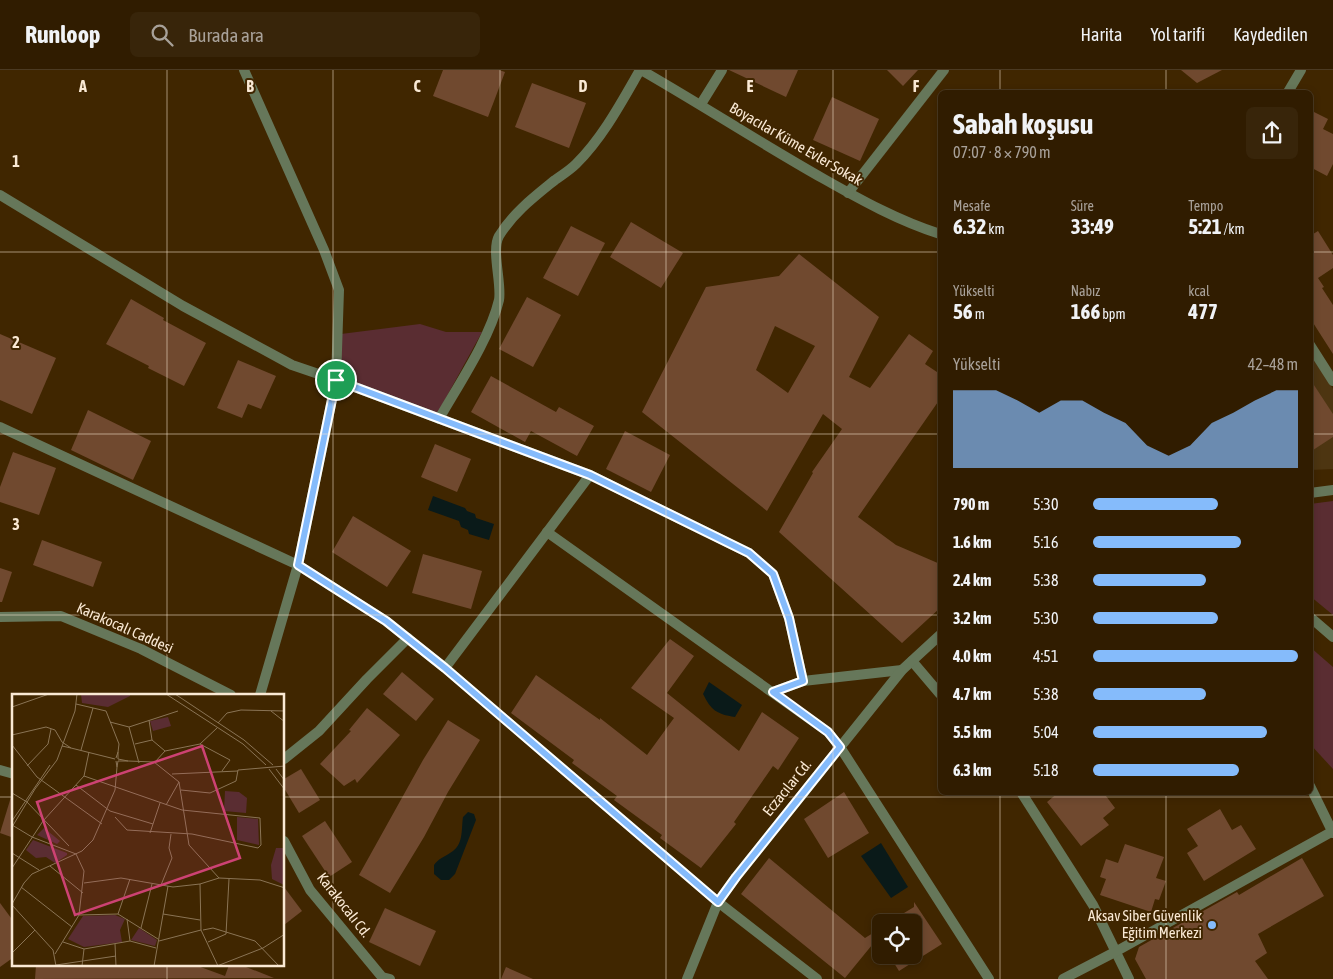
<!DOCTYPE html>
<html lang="tr">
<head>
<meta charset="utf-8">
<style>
  :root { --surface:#301c00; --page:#38250a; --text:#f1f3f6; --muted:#a8a199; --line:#4b3a22; --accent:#85bbfb }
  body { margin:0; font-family:"Asap Condensed",sans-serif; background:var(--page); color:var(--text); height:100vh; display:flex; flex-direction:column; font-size:19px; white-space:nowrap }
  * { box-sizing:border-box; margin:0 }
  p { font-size:16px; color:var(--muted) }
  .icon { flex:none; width:28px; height:28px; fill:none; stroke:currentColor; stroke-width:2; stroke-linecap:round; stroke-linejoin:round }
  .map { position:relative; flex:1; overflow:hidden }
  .panel { position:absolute; left:938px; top:20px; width:375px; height:705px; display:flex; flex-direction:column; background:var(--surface); border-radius:8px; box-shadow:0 2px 8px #0003,0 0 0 1px var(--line) }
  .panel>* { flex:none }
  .tools { position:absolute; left:872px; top:844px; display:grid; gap:10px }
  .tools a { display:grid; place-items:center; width:50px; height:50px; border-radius:8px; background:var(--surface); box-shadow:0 2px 8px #0003,0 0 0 1px var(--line); font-size:25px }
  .pin { position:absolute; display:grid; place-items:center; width:42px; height:42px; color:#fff; margin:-21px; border:2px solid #fff; border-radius:50%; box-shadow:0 1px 5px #0007 }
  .round { display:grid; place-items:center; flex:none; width:52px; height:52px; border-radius:8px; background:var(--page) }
  .summary { display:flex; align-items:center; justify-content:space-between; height:85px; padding:0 15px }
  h1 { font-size:28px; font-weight:700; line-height:38px }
  .stats { display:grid; grid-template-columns:repeat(3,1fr); gap:8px; height:85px; padding:5px 15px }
  .stats div { display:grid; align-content:center }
  .stats b { font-size:21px; font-weight:700 }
  .stats small { font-size:14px; font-weight:400 }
  .stats p { font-size:14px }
  .chart { height:140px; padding:10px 15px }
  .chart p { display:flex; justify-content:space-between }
  .chart svg { width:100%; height:90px; margin-top:5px; fill:var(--accent); opacity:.7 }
  ul { padding:0 15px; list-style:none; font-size:16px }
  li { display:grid; grid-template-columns:80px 60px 1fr; align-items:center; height:38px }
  li i { height:12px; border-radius:6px; background:var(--accent) }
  header { display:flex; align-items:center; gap:30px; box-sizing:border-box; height:70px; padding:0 25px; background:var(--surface); border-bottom:1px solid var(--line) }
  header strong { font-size:24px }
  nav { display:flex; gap:28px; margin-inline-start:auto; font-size:18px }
  .search { width:350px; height:45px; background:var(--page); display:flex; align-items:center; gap:12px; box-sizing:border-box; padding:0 18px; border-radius:8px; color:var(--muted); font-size:19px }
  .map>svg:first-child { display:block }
  .built { fill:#4d3511 }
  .green { fill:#5a2d32 }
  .water { fill:#0a1a19 }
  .building { fill:#70492f; fill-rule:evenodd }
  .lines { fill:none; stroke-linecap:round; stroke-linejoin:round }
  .minor { stroke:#66775a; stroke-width:10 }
  .route-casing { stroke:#fff; stroke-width:10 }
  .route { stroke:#85bbfb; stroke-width:6 }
  .grid { fill:none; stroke:#fae9d4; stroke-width:1; stroke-opacity:0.55 }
  .poi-dot { fill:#85bbfb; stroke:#402600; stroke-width:2 }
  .labels { text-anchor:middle; stroke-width:4; stroke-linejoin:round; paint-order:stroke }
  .street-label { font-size:15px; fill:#fae9d4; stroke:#402600 }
  .poi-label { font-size:15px; fill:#fae9d4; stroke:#402600; text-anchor:end }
  .inset-road { fill:none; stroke:#8a7455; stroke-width:1 }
  .view { fill:#cd4273; fill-opacity:0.15; stroke:#cd4273; stroke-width:2.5 }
  .inset-edge { fill:none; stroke:#fae9d4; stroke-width:2.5 }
  .grid-label { font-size:16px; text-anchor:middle; font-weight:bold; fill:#fae9d4; stroke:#402600; stroke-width:4; stroke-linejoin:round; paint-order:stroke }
</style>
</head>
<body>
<header>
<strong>Runloop</strong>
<div class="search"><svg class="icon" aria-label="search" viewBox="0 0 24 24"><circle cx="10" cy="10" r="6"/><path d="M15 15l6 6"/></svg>Burada ara</div>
<nav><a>Harita</a><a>Yol tarifi</a><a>Kaydedilen</a></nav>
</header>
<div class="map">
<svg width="1333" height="909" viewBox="0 0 1333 909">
  <rect width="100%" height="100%" fill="#402600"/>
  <!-- built -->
  <path class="built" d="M1310 284 1333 319V399L1310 400Z"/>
  <!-- green -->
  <g class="green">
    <path d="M420 254 446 262H482L437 344 340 308 341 264Z"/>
    <path d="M1333 431V545L1310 526V434Z"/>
    <path d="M1310 577 1333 597V699L1310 674Z"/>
  </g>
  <!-- water -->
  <g class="water">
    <path d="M433 426 465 438 467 441 475 444 476 448 494 454 489 470 469 464 468 460 461 457 459 451 428 440Z"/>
    <path d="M709 612 742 635 735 647C716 644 711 640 703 624Z"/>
    <path d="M468 742 474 744 476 750 455 804 449 810H441L434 804V795C438 789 444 787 450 783 464 775 461 761 463 747Z"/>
    <path d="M881 773 908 817 891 828 861 786Z"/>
  </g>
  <!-- building -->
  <g class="building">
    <path d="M443 0H499L505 2 488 47 433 26Z"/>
    <path d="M729 0H798L786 27Z"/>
    <path d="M887 0H918L903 16Z"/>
    <path d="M1181 0H1222L1197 13Z"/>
    <path d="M532 13 586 33 569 78 515 57Z"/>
    <path d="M832 27 879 49 860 91 813 70Z"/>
    <path d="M1310 40 1328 49 1323 59 1333 64V94L1327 106 1310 97Z"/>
    <path d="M631 152 683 183 661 218 610 187Z"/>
    <path d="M571 156 605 173 578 226 543 208Z"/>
    <path d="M1318 161 1333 185V198L1318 208 1324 217 1322 218 1333 235V284L1310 248V166Z"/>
    <path d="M799 184 879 247 849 307 870 318 909 264 933 281 925 294 940 304V329L858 447 896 475 940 494V538L902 573 779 462 813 403 812 402 842 359 823 344 767 441 642 342 706 217 779 206ZM775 256 815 276 788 323 756 300Z"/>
    <path d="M527 227 561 245 533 297 499 279Z"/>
    <path d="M131 229 164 248 163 250 206 273 184 316 148 298 149 296 106 274Z"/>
    <path d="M0 264 56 288 32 344 0 330Z"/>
    <path d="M238 290 276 306 261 339 248 334 242 348 217 338Z"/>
    <path d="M491 306 556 342 559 337 594 356 577 386 531 361 525 372 471 342Z"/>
    <path d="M1310 309 1333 344V367L1310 382Z"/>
    <path d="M88 340 151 371 133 410 71 380Z"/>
    <path d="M625 361 670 385 651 422 606 399Z"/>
    <path d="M435 374 471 389 457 422 421 407Z"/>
    <path d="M13 382 56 398 39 445 0 432V417Z"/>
    <path d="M353 446 411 481 387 517 332 482Z"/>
    <path d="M42 470 102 492 93 517 33 495Z"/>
    <path d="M423 484 482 501 471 539 412 523Z"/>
    <path d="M0 498 12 502 2 532H0Z"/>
    <path d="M670 569 694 586 667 623 739 681 762 642 799 668 778 700 773 696 734 752 736 754 701 798 660 768 662 765 614 730 617 726 572 693 574 690 511 643 536 605 600 650V648L647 685 674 648 631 618Z"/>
    <path d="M402 602 434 629 416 651 383 624Z"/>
    <path d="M367 638 400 665 357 713 355 709 344 716 320 694 351 661 349 660Z"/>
    <path d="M448 650 480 670 448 722 424 767 390 823 359 805 423 690Z"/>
    <path d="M301 699 320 730 299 743 284 718V709Z"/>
    <path d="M844 722 869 763 828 788 804 749Z"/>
    <path d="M1059 722H1103L1115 738 1103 748 1109 755 1081 776 1047 732Z"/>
    <path d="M11 727H14V768L0 763Z"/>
    <path d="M1220 739 1232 760 1241 755 1256 779 1204 811 1187 783 1198 776 1187 759Z"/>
    <path d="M325 751 352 792 329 807 302 766Z"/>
    <path d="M1125 774 1164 787 1156 808 1166 811 1159 830 1155 829 1151 842 1100 825 1106 809 1100 807 1106 789 1118 793Z"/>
    <path d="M769 788 865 868 881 858V864L845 908 741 824Z"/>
    <path d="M1302 788 1324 826 1258 864 1267 883 1255 891 1268 909H1146L1135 889 1139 877 1237 822 1239 825Z"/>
    <path d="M284 817 302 841 284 855Z"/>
    <path d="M914 832 942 874 899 901 889 885H914V852H889L914 837Z"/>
    <path d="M0 833 14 852V887L0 897Z"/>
    <path d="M385 838 436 861 420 896 369 872Z"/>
    <path d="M36 895H195L225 906 229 895H241L274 908 35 909Z"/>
    <path d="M506 897 533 909H501Z"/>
  </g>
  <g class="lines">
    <!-- minor -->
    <g class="minor">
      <path d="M244 0 324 180 339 220 336 310 298 495 260 625"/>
      <path d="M641 0C702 35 762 74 824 109 861 130 899 151 940 164"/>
      <path d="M1288 22 1301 0"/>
      <path d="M701 34 722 0"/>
      <path d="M848 123 944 0"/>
      <path d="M0 125 183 236 292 295 336 310 590 405 749 483 773 504 789 548 803 611"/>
      <path d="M1310 275 1333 311"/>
      <path d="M439 349C459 314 490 268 499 230 502 214 491 180 499 166 513 143 534 127 555 110 562 105 570 100 576 94 603 67 621 33 640 0"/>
      <path d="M0 357 298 495 386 551 445 598 718 832 817 909"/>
      <path d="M1310 423 1333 420"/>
      <path d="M547 462 828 662 840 677 989 909"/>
      <path d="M0 547 61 546 141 579 231 625"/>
      <path d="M1310 547 1333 567"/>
      <path d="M912 591 940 624"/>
      <path d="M445 598 590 405"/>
      <path d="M773 622 803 611 902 600"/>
      <path d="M284 689 319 661 367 609 408 568"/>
      <path d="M0 700 14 704"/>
      <path d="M1310 716 1333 763"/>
      <path d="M1021 722 1093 835 1129 909"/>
      <path d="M284 771 310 820 382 907 390 909"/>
      <path d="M687 909 718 832 736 807 902 600 940 565"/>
      <path d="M1063 909 1115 882 1333 761"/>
    </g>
  </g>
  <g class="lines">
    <defs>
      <path id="route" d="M336 310 590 405 749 483 773 504 789 548 803 611 773 622 828 662 840 677 736 807 718 832 445 598 386 551 298 495Z"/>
    </defs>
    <!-- route casing -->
    <use href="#route" class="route-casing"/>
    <!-- route -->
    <use href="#route" class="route"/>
  </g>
  <!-- grid -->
  <path class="grid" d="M167 0V625M333 0V909M500 0V909M666 0V909M833 0V909M1000 0V22M1166 0V22M0 182H940M1310 182H1333M0 364H940M1310 364H1333M0 545H940M1310 545H1333M1000 722V909M1166 722V909M0 727H14M284 727H1333M167 895V909"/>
  <!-- markers -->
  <circle class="poi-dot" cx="1212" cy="855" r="5"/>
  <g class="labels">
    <!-- street labels -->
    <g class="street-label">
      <text transform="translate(796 74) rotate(30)" y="5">Boyacılar Küme Evler Sokak</text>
      <text transform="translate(125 558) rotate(24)" y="5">Karakocalı Caddesi</text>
      <text transform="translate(787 718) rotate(-51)" y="5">Eczacılar Cd.</text>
      <text transform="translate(344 835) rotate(52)" y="5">Karakocalı Cd.</text>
    </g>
    <!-- poi labels -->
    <g class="poi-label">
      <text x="1202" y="851">Aksav Siber Güvenlik<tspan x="1202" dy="17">Eğitim Merkezi</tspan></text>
    </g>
  </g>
  <!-- overview -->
  <g transform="translate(12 624)">
    <rect width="272" height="272" fill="#402600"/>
    <path d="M69 0H118V2L96 13 70 9ZM156 23 159 32 141 37 138 27ZM213 97 227 98 235 104 234 119 212 117ZM225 123 246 125 247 151 225 146ZM32 134 48 147 45 150 25 141ZM21 146 55 159V161L43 169 34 163 24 164 14 156ZM264 154H272V191L260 185 259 171ZM103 221 113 225 108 236 110 248 72 253 56 245 71 222ZM127 234 145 246 143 252 119 246Z" fill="#5a2d32"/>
    <path class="inset-road" d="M154 0 231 50 254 71M163 0 232 46 261 71M64 10 94 17 107 50 106 58M0 13 37 0M259 17 273 28M137 26 140 46M98 28 117 33 127 69M206 29 215 19 229 16 273 17M117 33 166 17M0 41 34 33 43 36 50 48M123 50 140 46 153 57M188 50 218 66 210 77M0 51 25 83 90 130M50 52 59 54 50 48M59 54 103 65M69 56 81 14M104 64 106 58V65L116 67H106L105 73 104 67M116 67 142 68 167 88 177 151 207 184 248 186 273 194M143 68 153 57 188 50 205 34M15 72 36 50 39 35M257 75 273 96M264 75 273 87M160 80 226 77M72 82 170 116 248 124 249 151 246 154 180 140 115 136 103 123M64 91 98 117 141 130M169 96 198 99 224 87 226 76 273 72M0 99 15 108 57 152M154 111 167 88M0 127 38 71M0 131 20 143 64 160 72 177 67 221 43 260M0 133 23 95 45 66 63 17 65 0M138 139 148 109M0 159 27 176M38 172 71 199M0 174 31 127 72 82 77 58M72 189 109 184 161 193 188 190 207 184M188 190 189 236 206 272M149 191 160 164 157 154 159 140M9 193 60 233M0 210 12 189 20 180 70 157 81 146 103 96 105 73M0 211 41 256 44 272M106 220 118 185M151 220 188 226M67 221 106 220 146 245M115 225 118 247M129 234 140 190M191 236 201 234 243 247 267 272M147 247 189 236M51 248 72 255 118 247 144 254M196 248 214 240 217 185M103 250 104 272M0 259 23 236M44 271 104 262M70 272 72 255M142 272 156 192M205 272 251 254 273 240"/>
    <path class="view" d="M190 52 228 164 63 221 25 108Z"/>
    <rect width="272" height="272" class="inset-edge"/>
  </g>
  <g class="grid-label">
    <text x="83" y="22">A</text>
    <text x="250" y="22">B</text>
    <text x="417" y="22">C</text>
    <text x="583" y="22">D</text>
    <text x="750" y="22">E</text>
    <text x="916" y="22">F</text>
    <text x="16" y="97">1</text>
    <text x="16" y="278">2</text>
    <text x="16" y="460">3</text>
  </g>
</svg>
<div class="tools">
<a><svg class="icon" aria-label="locate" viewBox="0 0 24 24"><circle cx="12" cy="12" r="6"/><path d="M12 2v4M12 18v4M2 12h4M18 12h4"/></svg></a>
</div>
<div class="pin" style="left:336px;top:310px;background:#1e9e55"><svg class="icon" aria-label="arrive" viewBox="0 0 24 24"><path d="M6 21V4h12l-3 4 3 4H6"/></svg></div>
<section class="panel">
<div class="summary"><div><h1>Sabah koşusu</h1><p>07:07 · 8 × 790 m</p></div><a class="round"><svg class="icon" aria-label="share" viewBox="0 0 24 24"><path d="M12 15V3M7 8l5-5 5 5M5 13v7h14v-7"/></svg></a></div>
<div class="stats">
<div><p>Mesafe</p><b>6.32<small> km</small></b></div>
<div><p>Süre</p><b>33:49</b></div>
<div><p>Tempo</p><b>5:21<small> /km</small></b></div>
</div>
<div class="stats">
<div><p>Yükselti</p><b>56<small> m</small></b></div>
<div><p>Nabız</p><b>166<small> bpm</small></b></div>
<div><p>kcal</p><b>477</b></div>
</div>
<div class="chart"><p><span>Yükselti</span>42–48 m</p>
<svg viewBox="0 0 160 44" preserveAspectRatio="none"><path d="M0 44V6L10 6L20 6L30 11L40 17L50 11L60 11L70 17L80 22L90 33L100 38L110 33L120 22L130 17L140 11L150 6L160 6V44z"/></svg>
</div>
<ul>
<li><b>790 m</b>5:30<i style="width:61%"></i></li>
<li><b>1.6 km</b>5:16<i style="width:72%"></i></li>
<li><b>2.4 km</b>5:38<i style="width:55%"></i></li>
<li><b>3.2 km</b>5:30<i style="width:61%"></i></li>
<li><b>4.0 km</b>4:51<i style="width:100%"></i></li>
<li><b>4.7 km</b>5:38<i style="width:55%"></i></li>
<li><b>5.5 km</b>5:04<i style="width:85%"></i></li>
<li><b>6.3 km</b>5:18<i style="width:71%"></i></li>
</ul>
</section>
</div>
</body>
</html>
